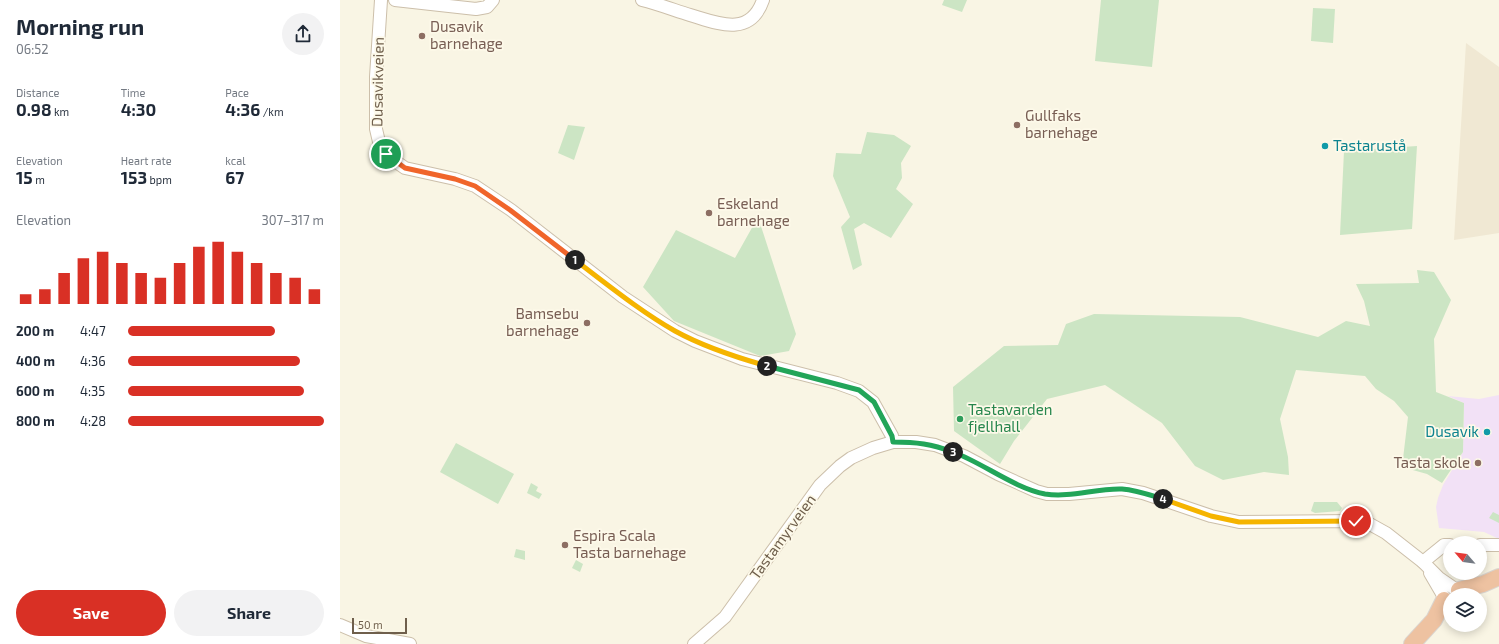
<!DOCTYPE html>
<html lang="en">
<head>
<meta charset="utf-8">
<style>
  :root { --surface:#fff; --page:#f2f2f3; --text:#1f2937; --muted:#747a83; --accent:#d93025 }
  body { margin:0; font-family:"Exo 2",sans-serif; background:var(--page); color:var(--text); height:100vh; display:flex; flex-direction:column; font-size:15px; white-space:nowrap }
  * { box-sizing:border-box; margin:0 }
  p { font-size:13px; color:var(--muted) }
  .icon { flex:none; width:22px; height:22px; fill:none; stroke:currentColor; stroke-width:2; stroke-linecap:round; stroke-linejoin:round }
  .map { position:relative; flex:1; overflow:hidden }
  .details { display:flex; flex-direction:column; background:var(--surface); width:340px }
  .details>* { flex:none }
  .needle { width:26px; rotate:298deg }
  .tools { position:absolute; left:1103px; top:536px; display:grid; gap:8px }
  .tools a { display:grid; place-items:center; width:44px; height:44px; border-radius:50%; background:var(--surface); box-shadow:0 2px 10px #0003; font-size:20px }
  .scale { position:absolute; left:12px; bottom:10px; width:55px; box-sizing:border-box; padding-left:4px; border:2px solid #6f5f4c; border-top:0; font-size:11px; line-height:14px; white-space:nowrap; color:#6f5f4c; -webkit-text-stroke:3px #fdf9e9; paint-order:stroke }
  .pin { position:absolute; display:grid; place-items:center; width:34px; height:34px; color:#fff; margin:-17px; border:2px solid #fff; border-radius:50%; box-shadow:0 1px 4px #0007 }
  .km { position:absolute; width:20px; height:20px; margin:-10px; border-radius:50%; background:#222; color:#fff; font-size:11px; line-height:20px; text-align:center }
  .round { display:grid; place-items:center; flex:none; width:42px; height:42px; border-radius:21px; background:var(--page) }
  .summary { display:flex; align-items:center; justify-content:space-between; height:68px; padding:0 16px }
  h1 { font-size:22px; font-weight:700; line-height:30px }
  .figures { display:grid; grid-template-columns:repeat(3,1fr); gap:6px; height:68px; padding:4px 16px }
  .figures div { display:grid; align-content:center }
  .figures b { font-size:17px; font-weight:700 }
  .figures small { font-size:11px; font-weight:400 }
  .figures p { font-size:11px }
  .chart { height:112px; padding:8px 16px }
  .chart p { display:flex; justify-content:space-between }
  .chart svg { width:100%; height:72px; margin-top:4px; stroke:var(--accent); stroke-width:6 }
  .action { display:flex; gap:8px; margin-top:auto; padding:8px 16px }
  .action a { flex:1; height:46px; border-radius:24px; background:var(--accent); color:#fff; font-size:16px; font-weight:700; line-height:46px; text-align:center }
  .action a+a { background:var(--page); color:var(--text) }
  ul { padding:0 16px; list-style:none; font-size:13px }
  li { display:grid; grid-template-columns:64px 48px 1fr; align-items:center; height:30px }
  li i { height:10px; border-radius:5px; background:var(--accent) }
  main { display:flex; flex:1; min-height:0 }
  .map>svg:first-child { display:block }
  .residential { fill:#f0e8d3 }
  .education { fill:#f2e1f6 }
  .green { fill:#cce5c4 }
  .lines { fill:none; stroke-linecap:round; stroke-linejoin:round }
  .secondary-casing { stroke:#ccbfaa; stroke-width:14 }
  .highway-casing { stroke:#dad5d0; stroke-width:18 }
  .secondary { stroke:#fff; stroke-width:12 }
  .highway { stroke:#eec2a1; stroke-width:16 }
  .split-1-casing { stroke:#fff; stroke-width:8 }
  .split-2-casing { stroke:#fff; stroke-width:8 }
  .split-3-casing { stroke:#fff; stroke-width:8 }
  .split-4-casing { stroke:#fff; stroke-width:8 }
  .split-5-casing { stroke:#fff; stroke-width:8 }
  .split-1 { stroke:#f0652b; stroke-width:5 }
  .split-2 { stroke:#f5b400; stroke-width:5 }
  .split-3 { stroke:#22a559; stroke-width:5 }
  .split-4 { stroke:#22a559; stroke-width:5 }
  .split-5 { stroke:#f5b400; stroke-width:5 }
  .education-dot { fill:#8d6e63; stroke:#fdf9e9; stroke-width:1.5 }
  .culture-dot { fill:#0f9aa8; stroke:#fdf9e9; stroke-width:1.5 }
  .leisure-dot { fill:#2e9e5b; stroke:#fdf9e9; stroke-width:1.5 }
  .labels { text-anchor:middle; stroke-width:3.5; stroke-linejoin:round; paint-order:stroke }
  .education-label { font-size:15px; fill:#785e54; stroke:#fdf9e9; text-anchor:start }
  .street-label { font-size:15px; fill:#6f5f4c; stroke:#fdf9e9 }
  .culture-label { font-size:15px; fill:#0d838f; stroke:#fdf9e9; text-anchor:start }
  .leisure-label { font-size:15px; fill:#27864d; stroke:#fdf9e9; text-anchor:start }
</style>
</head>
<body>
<main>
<section class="details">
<div class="summary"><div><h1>Morning run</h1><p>06:52</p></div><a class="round"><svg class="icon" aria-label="share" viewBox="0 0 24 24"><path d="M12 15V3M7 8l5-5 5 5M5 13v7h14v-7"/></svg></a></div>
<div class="figures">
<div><p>Distance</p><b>0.98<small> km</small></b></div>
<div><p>Time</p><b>4:30</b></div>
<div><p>Pace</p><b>4:36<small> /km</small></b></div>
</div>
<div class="figures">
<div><p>Elevation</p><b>15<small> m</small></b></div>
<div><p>Heart rate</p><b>153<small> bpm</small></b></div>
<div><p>kcal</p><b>67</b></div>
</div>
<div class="chart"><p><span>Elevation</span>307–317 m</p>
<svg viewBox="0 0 160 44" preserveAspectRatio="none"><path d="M5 44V38M15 44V35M25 44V25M35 44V16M45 44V12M55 44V19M65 44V25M75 44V28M85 44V19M95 44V9M105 44V6M115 44V12M125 44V19M135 44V25M145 44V28M155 44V35"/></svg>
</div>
<ul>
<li><b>200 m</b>4:47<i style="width:75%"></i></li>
<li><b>400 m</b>4:36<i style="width:88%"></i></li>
<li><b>600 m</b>4:35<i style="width:90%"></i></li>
<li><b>800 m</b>4:28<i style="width:100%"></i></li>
</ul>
<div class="action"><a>Save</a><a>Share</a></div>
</section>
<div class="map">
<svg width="1159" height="644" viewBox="0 0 1159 644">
  <rect width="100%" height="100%" fill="#f9f5e4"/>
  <!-- residential -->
  <path class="residential" d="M1126 43 1159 67V233L1114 240Z"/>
  <!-- education -->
  <path class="education" d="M1159 395V539L1144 532 1099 528 1096 507 1098 498 1103 485 1123 452 1124 403 1108 396 1139 399Z"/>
  <!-- green -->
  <g class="green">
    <path d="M604 0H627L622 12 602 5Z"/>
    <path d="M761 0H819L812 67 755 61Z"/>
    <path d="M973 8 995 9 993 43 971 41Z"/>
    <path d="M228 125 245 127 234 160 218 153Z"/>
    <path d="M527 132 554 135 571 146 561 163 562 178 556 189 573 204 551 238 524 223 514 229 522 265 513 270 501 227 510 217 493 176 496 153 521 154Z"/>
    <path d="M1077 146 1072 229 1000 235 1004 151Z"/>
    <path d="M418 217 456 334 449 351 420 356 334 321 303 287 336 230 395 258Z"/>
    <path d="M1077 270 1094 272 1111 300 1094 339 1096 392 1124 403 1123 452 1102 483 1087 474 1062 467 1068 417 1054 401 1036 389 1025 376 956 370 940 419 948 457 949 475 924 472 883 480 855 466 822 423 765 385 707 399 674 441 660 464 614 431 613 387 664 346 718 345 726 324 754 314 900 317 978 337 1006 321 1030 326 1024 301 1016 284 1079 283Z"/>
    <path d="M116 443 174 474 158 504 100 472Z"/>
    <path d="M191 483 198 487 196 491 202 494 199 499 187 493Z"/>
    <path d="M974 502H997L1002 508 1000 511 975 513 971 511Z"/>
    <path d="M1153 512 1159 515V523L1149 518Z"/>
    <path d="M176 549 185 551V560L174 557Z"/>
    <path d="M236 560 243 564 240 572 232 568Z"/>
  </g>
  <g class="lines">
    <defs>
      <g id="secondary">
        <path d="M41 0 36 77V129L40 146 52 159 65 168 115 179 135 186 171 210 283 297 335 331 355 341 402 359 497 383 519 391 533 402 552 436 553 442"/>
        <path d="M55 0 136 9 147 7 153 0"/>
        <path d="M302 0C318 4 334 10 350 15 377 23 410 38 423 0"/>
        <path d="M1140 545H1159"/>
        <path d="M1083 562 1104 545H1110"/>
        <path d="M1090 573 1104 597"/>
        <path d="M0 625 26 636 70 644"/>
        <path d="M354 644 385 617 480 485 500 466 511 458 533 448 553 442H576L595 445 624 456 658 474 696 491 707 494H729L782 489 803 493 871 516 899 522 1016 521 1028 523 1046 533 1083 562 1099 578 1115 589"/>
      </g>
      <g id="highway">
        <path d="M1119 590 1143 584 1159 577"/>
        <path d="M1072 644 1094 620 1104 600"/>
      </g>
    </defs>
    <!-- secondary casing -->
    <use href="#secondary" class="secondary-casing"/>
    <!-- highway casing -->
    <use href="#highway" class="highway-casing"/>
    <!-- secondary -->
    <use href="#secondary" class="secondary"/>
    <!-- highway -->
    <use href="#highway" class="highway"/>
  </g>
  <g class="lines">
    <defs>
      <path id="split-1" d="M46 154 65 168 115 179 135 186 170 210 235 260"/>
      <path id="split-2" d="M235 260C268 285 300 311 335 331 364 347 395 357 427 366"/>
      <path id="split-3" d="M427 366 519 390 534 402 552 436 553 442C577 442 591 444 613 452"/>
      <path id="split-4" d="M613 452C643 463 674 488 705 494 731 498 756 488 782 489 796 490 810 495 823 499"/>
      <path id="split-5" d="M823 499 871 516 899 522 1016 521"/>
    </defs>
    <!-- split-1 casing -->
    <use href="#split-1" class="split-1-casing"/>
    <!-- split-2 casing -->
    <use href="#split-2" class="split-2-casing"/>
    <!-- split-3 casing -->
    <use href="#split-3" class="split-3-casing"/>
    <!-- split-4 casing -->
    <use href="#split-4" class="split-4-casing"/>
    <!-- split-5 casing -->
    <use href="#split-5" class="split-5-casing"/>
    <!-- split-1 -->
    <use href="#split-1" class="split-1"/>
    <!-- split-2 -->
    <use href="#split-2" class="split-2"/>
    <!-- split-3 -->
    <use href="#split-3" class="split-3"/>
    <!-- split-4 -->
    <use href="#split-4" class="split-4"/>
    <!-- split-5 -->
    <use href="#split-5" class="split-5"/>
  </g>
  <!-- markers -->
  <g class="education-dot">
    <circle cx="82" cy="36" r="4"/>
    <circle cx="677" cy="125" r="4"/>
    <circle cx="369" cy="213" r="4"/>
    <circle cx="247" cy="323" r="4"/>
    <circle cx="1138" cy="463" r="4"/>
    <circle cx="225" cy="545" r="4"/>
  </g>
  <g class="culture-dot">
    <circle cx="985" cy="146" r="4"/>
    <circle cx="1147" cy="432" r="4"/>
  </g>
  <circle class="leisure-dot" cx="620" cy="419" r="4"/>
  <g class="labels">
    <!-- education labels -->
    <g class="education-label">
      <text x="90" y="32">Dusavik<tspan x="90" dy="17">barnehage</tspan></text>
      <text x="685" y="121">Gullfaks<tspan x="685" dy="17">barnehage</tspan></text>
      <text x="377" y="209">Eskeland<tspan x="377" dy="17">barnehage</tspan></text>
      <text x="239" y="319" text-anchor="end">Bamsebu<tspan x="239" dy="17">barnehage</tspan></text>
      <text x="1130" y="468" text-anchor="end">Tasta skole</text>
      <text x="233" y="541">Espira Scala<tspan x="233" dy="17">Tasta barnehage</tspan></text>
    </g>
    <!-- street labels -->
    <g class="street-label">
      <text transform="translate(38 82) rotate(-89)" y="5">Dusavikveien</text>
      <text transform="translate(443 537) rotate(-54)" y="5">Tastamyrveien</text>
    </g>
    <!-- culture labels -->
    <g class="culture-label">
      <text x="993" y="151">Tastarustå</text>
      <text x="1139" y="437" text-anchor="end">Dusavik</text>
    </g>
    <!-- leisure labels -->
    <g class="leisure-label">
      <text x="628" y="415">Tastavarden<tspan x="628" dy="17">fjellhall</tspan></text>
    </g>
  </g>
</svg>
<div class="tools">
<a><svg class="needle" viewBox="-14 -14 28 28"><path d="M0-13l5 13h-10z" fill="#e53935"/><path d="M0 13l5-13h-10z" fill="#747a83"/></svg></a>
<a><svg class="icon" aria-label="layers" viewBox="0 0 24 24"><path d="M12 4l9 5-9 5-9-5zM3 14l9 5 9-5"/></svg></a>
</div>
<div class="scale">50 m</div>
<div class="pin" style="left:46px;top:154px;background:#1e9e55"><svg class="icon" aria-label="arrive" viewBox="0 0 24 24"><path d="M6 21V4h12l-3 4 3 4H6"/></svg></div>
<div class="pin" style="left:1016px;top:521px;background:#d93025"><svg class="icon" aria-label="check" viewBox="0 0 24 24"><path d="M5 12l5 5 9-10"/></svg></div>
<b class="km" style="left:235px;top:260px">1</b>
<b class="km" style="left:427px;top:366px">2</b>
<b class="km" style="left:613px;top:452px">3</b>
<b class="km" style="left:823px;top:499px">4</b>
</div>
</main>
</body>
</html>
